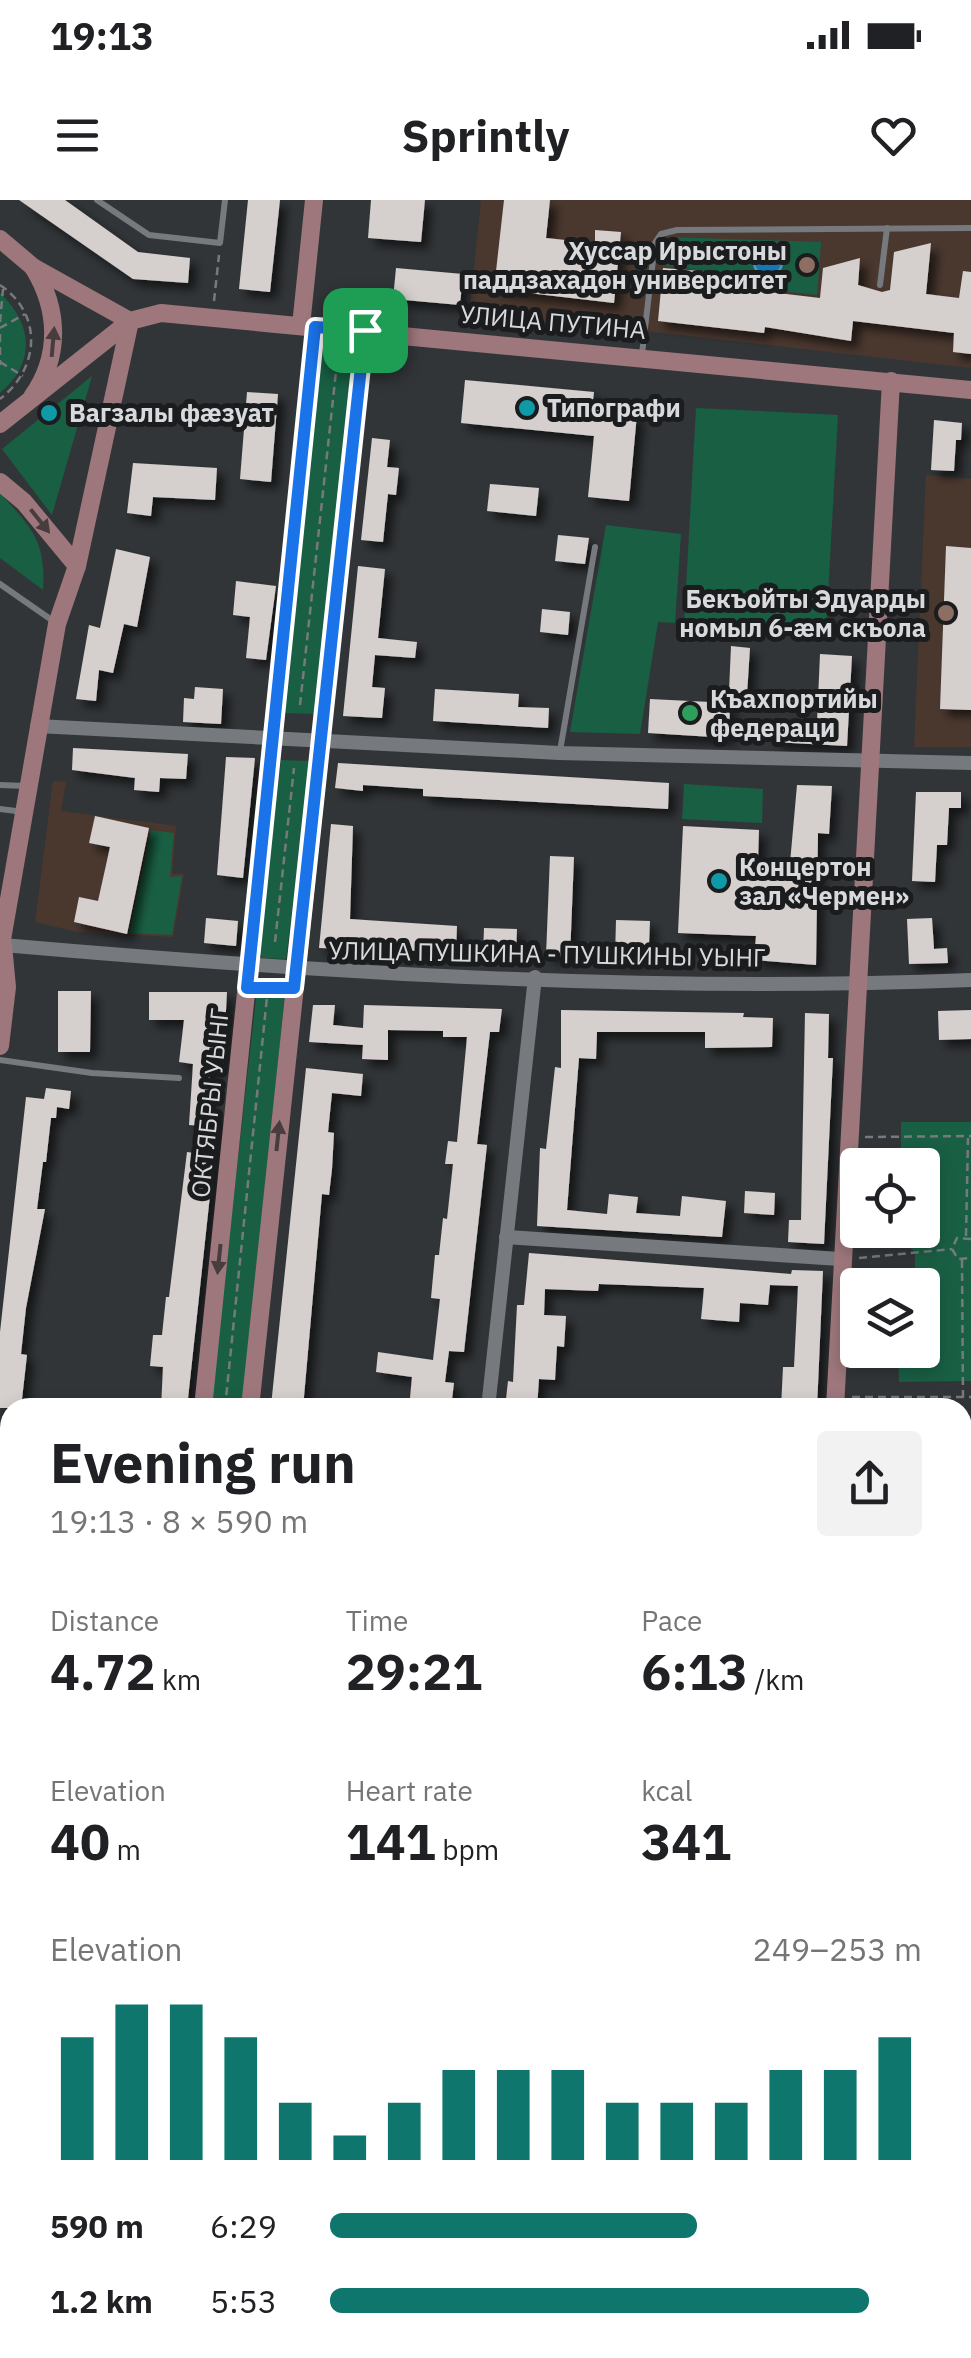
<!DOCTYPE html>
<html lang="en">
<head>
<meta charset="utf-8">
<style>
  :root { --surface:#fff; --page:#f2f2f2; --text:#202124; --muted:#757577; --accent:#0f766e }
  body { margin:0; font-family:"IBM Plex Sans",sans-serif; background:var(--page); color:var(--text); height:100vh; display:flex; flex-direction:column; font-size:38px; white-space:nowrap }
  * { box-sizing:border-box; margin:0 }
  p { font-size:32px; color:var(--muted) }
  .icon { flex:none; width:55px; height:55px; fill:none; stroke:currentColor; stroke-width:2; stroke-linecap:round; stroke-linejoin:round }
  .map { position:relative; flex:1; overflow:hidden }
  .drawer { position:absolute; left:0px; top:1198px; width:972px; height:962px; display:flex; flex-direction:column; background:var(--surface); border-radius:30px 30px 0 0; box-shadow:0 5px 15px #0003 }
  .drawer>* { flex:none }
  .controls { position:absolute; left:840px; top:948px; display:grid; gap:20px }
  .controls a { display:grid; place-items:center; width:100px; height:100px; border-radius:10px; background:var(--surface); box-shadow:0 5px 15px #0003; font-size:50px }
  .pin { position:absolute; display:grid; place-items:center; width:85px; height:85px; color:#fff; margin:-42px; border-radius:20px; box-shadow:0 5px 15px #0006 }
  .round { display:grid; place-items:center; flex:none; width:105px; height:105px; border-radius:10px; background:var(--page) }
  .summary { display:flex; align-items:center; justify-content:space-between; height:170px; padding:0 50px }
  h1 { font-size:55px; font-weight:700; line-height:75px }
  .stats { display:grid; grid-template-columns:repeat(3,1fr); gap:15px; height:170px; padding:10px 50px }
  .stats div { display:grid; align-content:center }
  .stats b { font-size:50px; font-weight:700 }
  .stats small { font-size:28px; font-weight:400 }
  .stats p { font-size:28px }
  .chart { height:280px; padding:20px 50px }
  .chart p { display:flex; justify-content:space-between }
  .chart svg { width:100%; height:180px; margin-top:10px; stroke:var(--accent); stroke-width:6 }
  ul { padding:0 50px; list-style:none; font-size:32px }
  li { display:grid; grid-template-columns:160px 120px 1fr; align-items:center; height:75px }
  li i { height:25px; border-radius:12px; background:var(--accent) }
  .status { display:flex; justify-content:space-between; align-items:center; height:70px; padding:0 50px; background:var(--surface); direction:ltr }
  .status svg { height:28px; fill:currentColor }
  header { display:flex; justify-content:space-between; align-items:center; height:130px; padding:0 50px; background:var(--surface); font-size:45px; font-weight:700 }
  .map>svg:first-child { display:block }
  .education { fill:#4a382f }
  .green { fill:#195f44 }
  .water { fill:#1378b4; stroke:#4e95c0; stroke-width:2.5 }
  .building { fill:#d5d0ce; filter:url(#shadow) }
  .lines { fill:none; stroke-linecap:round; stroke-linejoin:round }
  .path { stroke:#777a7d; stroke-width:2.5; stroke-dasharray:8 5; stroke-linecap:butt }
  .lane { stroke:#76797d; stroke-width:6 }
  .street { stroke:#76797d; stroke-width:14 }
  .secondary { stroke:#9d777b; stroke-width:18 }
  .oneway { fill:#483c3f }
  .route-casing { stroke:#fff; stroke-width:20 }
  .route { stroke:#1a73e8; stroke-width:12 }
  .education-dot { fill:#8d6e63; stroke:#1b1c1e; stroke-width:4 }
  .culture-dot { fill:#0f9aa8; stroke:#1b1c1e; stroke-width:4 }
  .leisure-dot { fill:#2e9e5b; stroke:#1b1c1e; stroke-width:4 }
  .labels { text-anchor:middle; stroke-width:10; stroke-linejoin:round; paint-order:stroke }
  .poi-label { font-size:25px; font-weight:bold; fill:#d8d9dc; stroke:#1b1c1e; text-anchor:start }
  .street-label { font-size:25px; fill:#d8d9dc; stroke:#1b1c1e }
</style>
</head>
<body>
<div class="status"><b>19:13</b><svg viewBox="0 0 49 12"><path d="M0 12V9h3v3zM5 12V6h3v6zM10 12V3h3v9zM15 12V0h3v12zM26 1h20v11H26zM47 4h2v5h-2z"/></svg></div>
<header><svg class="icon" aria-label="menu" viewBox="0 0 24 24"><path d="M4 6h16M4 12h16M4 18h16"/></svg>Sprintly<svg class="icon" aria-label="heart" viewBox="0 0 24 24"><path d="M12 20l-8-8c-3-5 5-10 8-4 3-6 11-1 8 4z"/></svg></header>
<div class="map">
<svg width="971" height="2158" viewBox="0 0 971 2158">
  <defs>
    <filter id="shadow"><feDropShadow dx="7" dy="7" stdDeviation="5" flood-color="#0009"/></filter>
  </defs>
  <rect width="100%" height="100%" fill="#323538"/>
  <!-- education -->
  <g class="education">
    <path d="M481 0H971V168L646 131 469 117Z"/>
    <path d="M926 275 971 279V547H914Z"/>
    <path d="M53 581 66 582 61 611 176 626 172 674H184L173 737 77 732 35 722Z"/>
  </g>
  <!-- green -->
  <g class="green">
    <path d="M668 37 821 42 817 95 772 90V79L740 75 738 83 714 80 713 72 666 66Z"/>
    <path d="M0 93C33 124 36 163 0 193Z"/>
    <path d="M326 137 352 139 356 145 316 514 284 513 320 146Z"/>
    <path d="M92 176 52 315 2 249Z"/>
    <path d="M696 208 838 215 826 432 684 424Z"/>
    <path d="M0 293C32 328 46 341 43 390L0 358Z"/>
    <path d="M606 325 681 334 675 423 658 422 640 534 570 532Z"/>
    <path d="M281 560 309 561 310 567 286 759 262 758 258 749Z"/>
    <path d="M684 584 763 589 762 623 682 619Z"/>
    <path d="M151 630 174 633 170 677 182 676 172 735 129 733Z"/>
    <path d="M258 781 282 783 285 793 243 1207 210 1208Z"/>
    <path d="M901 922H971V1181L899 1182 898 1150H922V1085H906L915 1072V1052L901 1039V1030H922V965H901Z"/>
  </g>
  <!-- water -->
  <circle class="water" cx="768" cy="62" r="14"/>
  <!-- building -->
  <g class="building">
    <path d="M19 0H65L138 52 190 58 188 83 133 79Z"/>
    <path d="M248 0H280L270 92 239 89Z"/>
    <path d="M371 0H425L421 42 368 38Z"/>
    <path d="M504 0H550L546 38 595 43V30L621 32 614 103 494 89Z"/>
    <path d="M931 43 926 94 959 98 963 71 971 72V154L953 152 954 133 853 121 851 141 765 127 764 133 658 121 663 68 712 72V83L742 86 744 79 761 80V88L769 92 820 98 823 68 860 58 858 85 882 92 890 90 894 52Z"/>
    <path d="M396 68 463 74 460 105 393 99Z"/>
    <path d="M465 180 594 192 592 210 637 214 629 301 588 297 594 236 461 223Z"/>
    <path d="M247 192 278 194 271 282 240 279Z"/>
    <path d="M934 220 962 223 961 240H956L954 271 931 270Z"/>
    <path d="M372 238 390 240 387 267 399 268 396 295 388 294 383 342 361 340Z"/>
    <path d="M133 263 217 268 215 300 153 297 151 316 127 313Z"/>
    <path d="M490 284 539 288 536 316 487 311Z"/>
    <path d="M558 335 589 338 585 364 555 361Z"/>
    <path d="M946 346 971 348V510L940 509Z"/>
    <path d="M116 349 150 357 137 427 124 424 113 473 99 470 96 501 76 499 89 425 100 428Z"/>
    <path d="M358 366 385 369 378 438 417 442 415 458 375 455 372 487 385 488 382 518 343 516Z"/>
    <path d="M236 381 276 386 266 460 246 458 250 417 233 415Z"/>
    <path d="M542 409 570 412 568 435 540 432Z"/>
    <path d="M731 446 750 448 747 494 729 492Z"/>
    <path d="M820 454 852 456 847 546 773 542 774 520 817 522Z"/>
    <path d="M195 487 223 489 221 524 183 522 184 498 194 499Z"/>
    <path d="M435 489 519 494 518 507 549 508 548 528 433 521Z"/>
    <path d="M650 499 730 503 729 538 648 533Z"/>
    <path d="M73 548 188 554 186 579 160 578 159 592 134 590 135 578 72 570Z"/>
    <path d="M226 557 255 558 243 678 217 675Z"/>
    <path d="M338 563 669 583 668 609 423 596V589L363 585V591L335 588Z"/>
    <path d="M797 585 832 586 829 634 818 633 816 765 754 760 756 736 678 733 683 626 759 630 758 661 790 663Z"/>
    <path d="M916 592H961V608H949L947 645H937L935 682 912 681Z"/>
    <path d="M95 616 149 628 127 734 74 722 79 697 98 701 110 647 89 643Z"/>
    <path d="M331 624 353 626 350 719 457 726 456 752 319 748Z"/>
    <path d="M550 656 574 657 570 757 546 756Z"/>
    <path d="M206 718 238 721 236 746 204 743Z"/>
    <path d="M932 718 934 749 947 748 948 763 909 764 907 719Z"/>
    <path d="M616 720 650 721 649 745H638V759L615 758Z"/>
    <path d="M484 728 517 729 516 754H483Z"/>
    <path d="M58 791H91L90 852H58Z"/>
    <path d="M149 792H227L223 866 211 865 207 910 219 912 187 1208H161L163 1167 150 1166 153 1135H162L166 1097H169L187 952 201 954 204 926 189 925 193 864 179 862 184 820H149Z"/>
    <path d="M313 805H335L333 825 363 828 364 805 502 809 499 832H490L477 944 487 945 464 1152 449 1151 445 1182 454 1183 451 1208H409L412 1177 376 1172 378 1152 433 1160 440 1099 431 1098 435 1055H439L443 1018 447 1019 453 964H445L448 941 457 942 467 837H443V831L388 830V860L362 859 363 845 309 842Z"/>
    <path d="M561 810 744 813 743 817 773 818 772 847 705 848V832H597L596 859 579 858 567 1010 607 1014 609 994 638 997 636 1013 680 1016 682 996 726 1001 722 1037 537 1026 540 948 546 949 555 867 561 868Z"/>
    <path d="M971 810V839L939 840 938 811Z"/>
    <path d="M805 813 829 814 828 858H833L824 1044 788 1042 789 1020H801Z"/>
    <path d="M306 868 363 874 361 896 332 893 328 932 334 933 332 969 329 995 322 994 303 1208H282L271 1206Z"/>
    <path d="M46 888 71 891 69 909 57 907 56 918H51L46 962H43L37 1009H45L26 1108 21 1154 27 1155 21 1208H0V1132L26 897 44 899Z"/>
    <path d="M745 991 775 993 774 1015 744 1013Z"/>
    <path d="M529 1053 791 1074 792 1070 823 1071 817 1208H781L783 1167H794L798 1086 770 1085 768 1105 740 1103 739 1122 701 1119 704 1088 599 1084 598 1091 545 1089 544 1115 566 1116 564 1147 557 1146 555 1180 539 1179 537 1208H505L508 1181 513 1182 517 1105H524Z"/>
  </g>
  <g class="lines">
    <!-- path -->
    <g class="path">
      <path d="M0 85C43 114 40 168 0 199"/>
      <path d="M214 101 219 55"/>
      <path d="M0 122 3 89"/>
      <path d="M0 128 25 114"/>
      <path d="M0 134V165"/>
      <path d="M0 162 23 176"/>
      <path d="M300 505 338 153"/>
      <path d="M275 742 294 568"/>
      <path d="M865 937 971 936"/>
      <path d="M966 1036 968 938"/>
      <path d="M971 1039 957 1038 952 1049 958 1059 971 1058"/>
      <path d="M859 1058 952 1049"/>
      <path d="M962 1060 963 1197"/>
      <path d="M852 1197H971"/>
      <path d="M225 1208 268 787"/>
      <path d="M220 2158 221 2150"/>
    </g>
    <!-- lane -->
    <g class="lane">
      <path d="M97 0 149 35 220 43 225 0"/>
      <path d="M880 85 887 28"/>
      <path d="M642 154 655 43 661 34 677 30 971 28"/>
      <path d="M0 384 56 423"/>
      <path d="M560 551 595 347"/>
      <path d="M0 585 27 586"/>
      <path d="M0 609 24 612"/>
      <path d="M0 860 92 873 179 878"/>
      <path d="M962 1308H971"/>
      <path d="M680 2158 682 2150"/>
    </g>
    <!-- street -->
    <g class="street">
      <path d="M37 526 559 553 971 563"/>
      <path d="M3 745C324 773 649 793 971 780"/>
      <path d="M506 1037 840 1059"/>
      <path d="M488 1208 535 777"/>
      <path d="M962 1720 971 1721"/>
      <path d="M383 2158 384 2150"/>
      <path d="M541 2158 542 2150"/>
    </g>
    <!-- secondary -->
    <g class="secondary">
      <path d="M0 39 33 67 130 121"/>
      <path d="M301 126 314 0"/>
      <path d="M32 197C61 156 59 109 33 67"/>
      <path d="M0 224 130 121 161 113 971 190"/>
      <path d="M0 282 24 302 77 366"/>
      <path d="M0 751 57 424 77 366 130 121"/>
      <path d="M0 846 7 787 3 745"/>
      <path d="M203 1208 315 127"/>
      <path d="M250 1208 365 130"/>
      <path d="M835 1208 891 181"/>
      <path d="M0 1388 10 1389"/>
      <path d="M962 1453H971"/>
      <path d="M0 2000 10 2002"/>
      <path d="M962 2002 971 2001"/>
      <path d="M109 2158 110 2150"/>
      <path d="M151 2158 152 2150"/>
      <path d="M800 2158V2150"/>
    </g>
  </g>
  <!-- one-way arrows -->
  <defs><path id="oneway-solid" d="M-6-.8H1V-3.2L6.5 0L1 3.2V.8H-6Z" transform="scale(2.5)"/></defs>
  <g class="oneway">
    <use href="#oneway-solid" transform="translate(53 142) rotate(-85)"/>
    <use href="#oneway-solid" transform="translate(40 321) rotate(51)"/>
    <use href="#oneway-solid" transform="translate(278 936) rotate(-84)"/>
    <use href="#oneway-solid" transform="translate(219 1059) rotate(96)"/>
  </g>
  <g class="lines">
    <defs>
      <path id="route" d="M315 127 365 130 294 788H247Z"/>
    </defs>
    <!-- route casing -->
    <use href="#route" class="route-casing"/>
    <!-- route -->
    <use href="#route" class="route"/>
  </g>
  <!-- markers -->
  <g class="education-dot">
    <circle cx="807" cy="65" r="10"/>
    <circle cx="946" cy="413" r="10"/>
  </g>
  <g class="culture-dot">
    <circle cx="527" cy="208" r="10"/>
    <circle cx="49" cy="213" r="10"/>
    <circle cx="719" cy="681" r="10"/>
  </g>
  <circle class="leisure-dot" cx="690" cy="513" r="10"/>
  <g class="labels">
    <!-- poi labels -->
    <g class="poi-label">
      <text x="787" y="60" text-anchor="end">Хуссар Ирыстоны<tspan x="787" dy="29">паддзахадон университет</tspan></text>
      <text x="547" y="217">Типографи</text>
      <text x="69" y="222">Вагзалы фæзуат</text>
      <text x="926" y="408" text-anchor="end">Бекъойты Эдуарды<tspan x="926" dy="29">номыл 6-æм скъола</tspan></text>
      <text x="710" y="508">Къахпортийы<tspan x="710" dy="29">федераци</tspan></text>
      <text x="739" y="676">Концертон<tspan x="739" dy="29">зал «Чермен»</tspan></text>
    </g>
    <!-- street labels -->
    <g class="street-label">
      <text transform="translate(553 122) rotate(5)" y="9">УЛИЦА ПУТИНА</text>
      <text transform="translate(547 754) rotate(1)" y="9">УЛИЦА ПУШКИНА - ПУШКИНЫ УЫНГ</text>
      <text transform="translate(210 903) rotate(-84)" y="9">ОКТЯБРЫ УЫНГ</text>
    </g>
  </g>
</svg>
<div class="controls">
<a><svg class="icon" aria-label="locate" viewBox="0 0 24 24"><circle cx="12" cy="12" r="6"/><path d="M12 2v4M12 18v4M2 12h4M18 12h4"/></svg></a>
<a><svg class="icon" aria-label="layers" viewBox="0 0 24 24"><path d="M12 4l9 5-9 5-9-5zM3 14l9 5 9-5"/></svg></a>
</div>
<div class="pin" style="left:365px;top:130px;background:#1e9e55"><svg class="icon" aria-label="arrive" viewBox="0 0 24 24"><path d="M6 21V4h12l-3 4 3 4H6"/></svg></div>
<section class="drawer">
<div class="summary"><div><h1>Evening run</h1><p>19:13 · 8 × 590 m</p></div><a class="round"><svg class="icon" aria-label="share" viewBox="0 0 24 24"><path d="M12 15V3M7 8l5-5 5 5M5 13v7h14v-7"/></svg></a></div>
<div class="stats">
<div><p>Distance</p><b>4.72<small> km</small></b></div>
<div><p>Time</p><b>29:21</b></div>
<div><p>Pace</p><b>6:13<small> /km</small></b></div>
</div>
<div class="stats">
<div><p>Elevation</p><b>40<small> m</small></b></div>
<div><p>Heart rate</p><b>141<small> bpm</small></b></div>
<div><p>kcal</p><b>341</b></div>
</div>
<div class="chart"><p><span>Elevation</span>249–253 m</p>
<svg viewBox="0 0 160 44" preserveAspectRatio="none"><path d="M5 44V14M15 44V6M25 44V6M35 44V14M45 44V30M55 44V38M65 44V30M75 44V22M85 44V22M95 44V22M105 44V30M115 44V30M125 44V30M135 44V22M145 44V22M155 44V14"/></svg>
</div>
<ul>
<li><b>590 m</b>6:29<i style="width:62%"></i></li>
<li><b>1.2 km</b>5:53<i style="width:91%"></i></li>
</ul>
</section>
</div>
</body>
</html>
